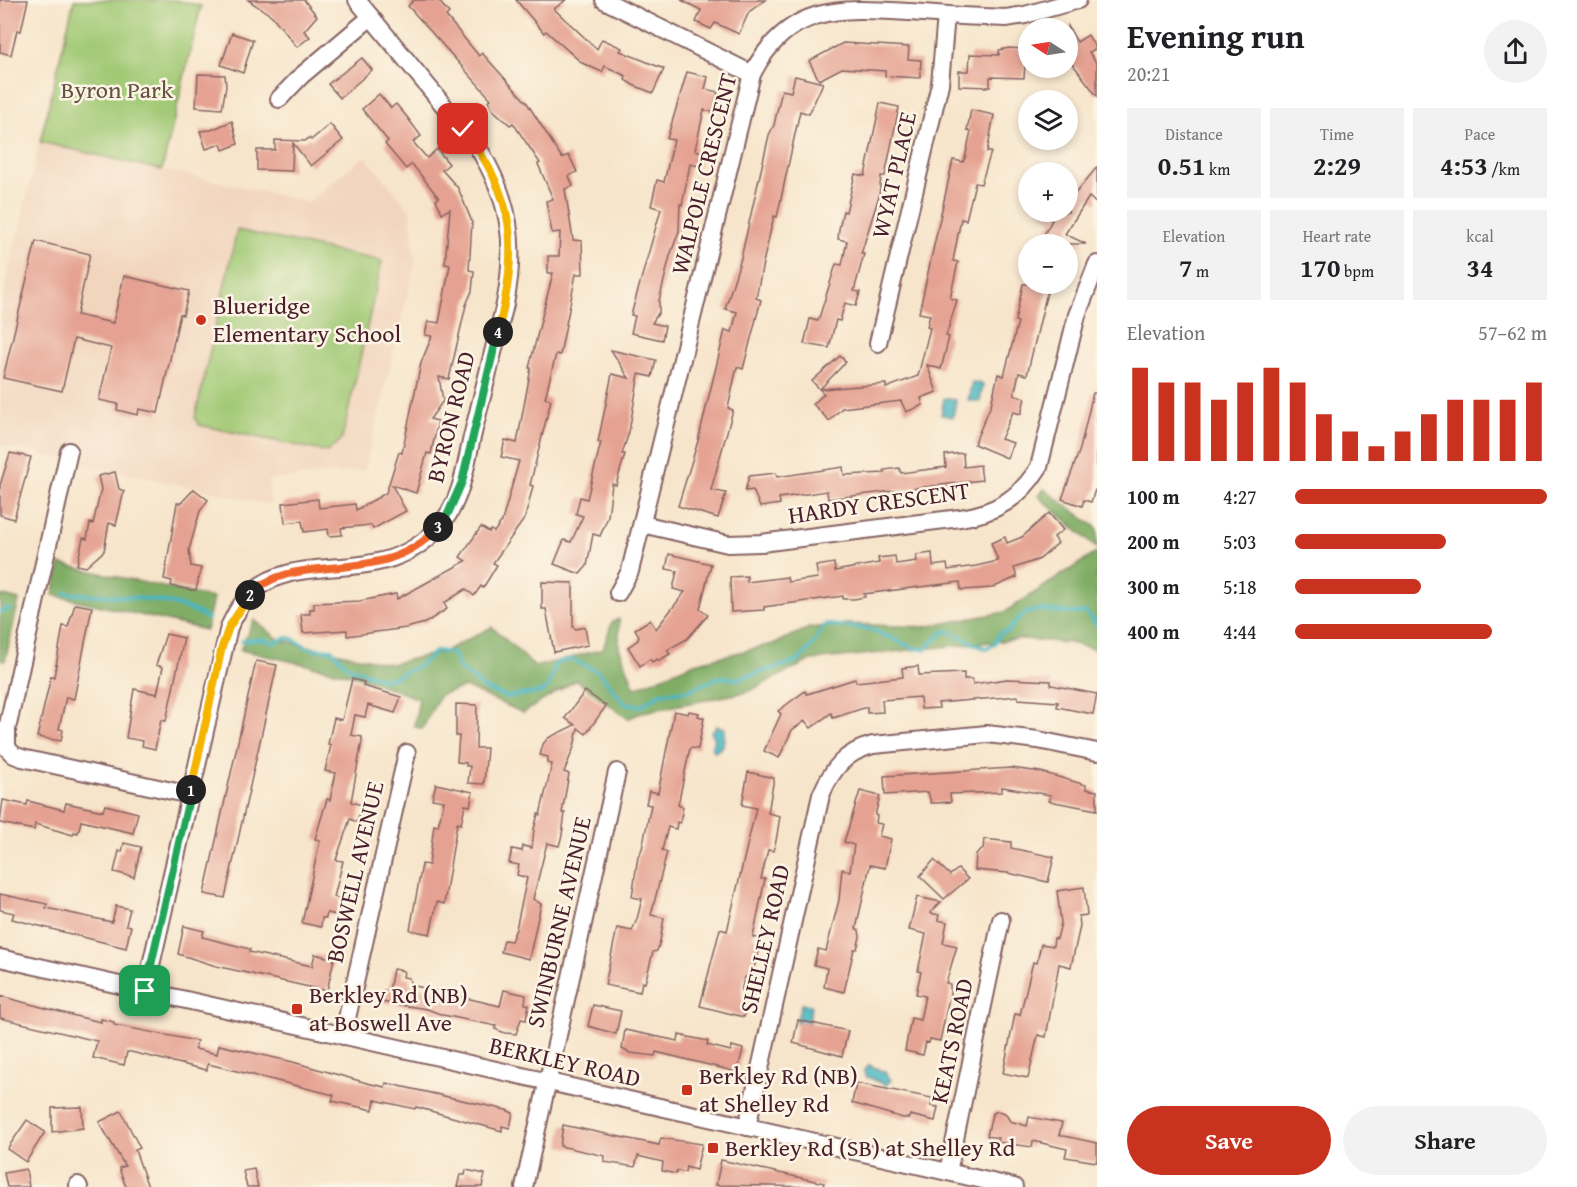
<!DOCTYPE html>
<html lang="en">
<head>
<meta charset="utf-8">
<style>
  :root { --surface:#fff; --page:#f2f2f2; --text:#202124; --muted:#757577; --accent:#c8321e }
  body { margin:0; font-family:"Gentium Book Plus",serif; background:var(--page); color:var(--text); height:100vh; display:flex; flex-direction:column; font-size:22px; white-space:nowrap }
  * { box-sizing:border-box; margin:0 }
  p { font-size:20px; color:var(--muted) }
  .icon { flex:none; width:33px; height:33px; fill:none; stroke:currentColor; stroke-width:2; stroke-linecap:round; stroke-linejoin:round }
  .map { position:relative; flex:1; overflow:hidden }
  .drawer { display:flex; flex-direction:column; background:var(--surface); width:480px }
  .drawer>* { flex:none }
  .needle { width:39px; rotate:282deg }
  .fabs { position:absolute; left:1018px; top:18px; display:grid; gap:12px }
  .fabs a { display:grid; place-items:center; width:60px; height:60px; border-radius:50%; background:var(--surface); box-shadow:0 3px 9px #0003; font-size:30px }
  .pin { position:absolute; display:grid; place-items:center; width:51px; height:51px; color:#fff; margin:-26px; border-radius:12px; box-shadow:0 3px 9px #0006 }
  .km { position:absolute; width:30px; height:30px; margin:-15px; border-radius:50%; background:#222; color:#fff; font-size:16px; line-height:30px; text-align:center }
  .round { display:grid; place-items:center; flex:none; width:63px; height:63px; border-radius:32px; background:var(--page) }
  .summary { display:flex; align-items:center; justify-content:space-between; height:102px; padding:0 30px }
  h1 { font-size:33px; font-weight:600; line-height:45px }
  .metrics { display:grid; grid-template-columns:repeat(3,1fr); gap:9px; height:102px; padding:6px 30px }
  .metrics div { display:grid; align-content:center; border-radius:0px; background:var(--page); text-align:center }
  .metrics b { font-size:26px; font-weight:600 }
  .metrics small { font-size:16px; font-weight:400 }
  .metrics p { font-size:16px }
  .chart { height:168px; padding:12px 30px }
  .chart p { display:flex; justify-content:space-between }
  .chart svg { width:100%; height:108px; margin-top:6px; stroke:var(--accent); stroke-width:6 }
  .action { display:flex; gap:12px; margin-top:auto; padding:12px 30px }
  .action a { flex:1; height:69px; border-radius:36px; background:var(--accent); color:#fff; font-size:24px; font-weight:600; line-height:69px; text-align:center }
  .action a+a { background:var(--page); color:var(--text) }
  ul { padding:0 30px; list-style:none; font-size:20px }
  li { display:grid; grid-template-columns:96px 72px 1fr; align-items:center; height:45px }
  li i { height:15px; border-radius:8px; background:var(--accent) }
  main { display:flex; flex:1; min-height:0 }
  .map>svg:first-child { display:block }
  .built { fill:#f2d5bd }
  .green { fill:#a1c974; stroke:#767450; stroke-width:1.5 }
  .forest { fill:#80ad66; stroke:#656648; stroke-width:1.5 }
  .water { fill:#46b5bf; stroke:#486a75; stroke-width:1.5 }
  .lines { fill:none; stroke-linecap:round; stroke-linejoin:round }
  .stream { stroke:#46b5bf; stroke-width:4 }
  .building { fill:#e5a191 }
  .minor-casing { stroke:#876463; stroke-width:20 }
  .minor { stroke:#fff; stroke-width:16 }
  .split-1-casing { stroke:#fff; stroke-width:12 }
  .split-2-casing { stroke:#fff; stroke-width:12 }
  .split-3-casing { stroke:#fff; stroke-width:12 }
  .split-4-casing { stroke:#fff; stroke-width:12 }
  .split-5-casing { stroke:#fff; stroke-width:12 }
  .split-1 { stroke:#22a559; stroke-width:8 }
  .split-2 { stroke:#f5b400; stroke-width:8 }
  .split-3 { stroke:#f0652b; stroke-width:8 }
  .split-4 { stroke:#22a559; stroke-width:8 }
  .split-5 { stroke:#f5b400; stroke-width:8 }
  .poi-dot { fill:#c8321e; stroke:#fcf5e5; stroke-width:2 }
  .labels { text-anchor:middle; stroke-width:5; stroke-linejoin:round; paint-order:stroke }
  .park-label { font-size:24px; fill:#645241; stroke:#fcf5e5 }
  .street-label { font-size:24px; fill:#4a1f2b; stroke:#fcf5e5 }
  .poi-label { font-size:24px; fill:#4a1f2b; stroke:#fcf5e5; text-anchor:start }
</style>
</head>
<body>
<main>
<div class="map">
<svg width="1097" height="1187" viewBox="0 0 1097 1187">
  <rect width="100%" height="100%" fill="#fcf5e5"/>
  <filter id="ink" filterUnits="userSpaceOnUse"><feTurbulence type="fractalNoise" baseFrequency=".0167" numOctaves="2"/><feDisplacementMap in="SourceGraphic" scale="12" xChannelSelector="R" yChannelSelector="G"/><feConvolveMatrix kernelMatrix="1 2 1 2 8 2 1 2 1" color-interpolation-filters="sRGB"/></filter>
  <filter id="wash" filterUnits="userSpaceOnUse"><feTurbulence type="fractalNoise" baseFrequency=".008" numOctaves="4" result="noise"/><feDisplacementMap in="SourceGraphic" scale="24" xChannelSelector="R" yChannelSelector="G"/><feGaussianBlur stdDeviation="1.35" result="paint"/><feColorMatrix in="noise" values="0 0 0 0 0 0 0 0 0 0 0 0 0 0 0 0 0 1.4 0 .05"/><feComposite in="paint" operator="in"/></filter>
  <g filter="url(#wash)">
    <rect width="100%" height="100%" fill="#f7e5cb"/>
    <!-- built -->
    <path class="built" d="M40 142 308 202 365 156 410 210 415 263 365 470 268 480 271 505 0 445V309Z"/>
    <!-- green -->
    <g class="green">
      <path d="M74 0H176L201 6 162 170 40 142Z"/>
      <path d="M237 230 382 261 342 439 327 452 199 425 195 418Z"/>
    </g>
    <!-- forest -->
    <g class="forest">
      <path d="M1044 489 1097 528V548L1038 496Z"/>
      <path d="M1097 552V650L1070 643 1022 639 811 660 747 692 643 712 628 719 576 680 523 713 465 687 440 695 422 729 414 726 419 699 357 676 240 650 254 620 280 640 390 664 443 652 492 627 535 667 603 649 612 622 619 619V647L635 688 695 663 773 644 809 628 847 624 924 627 1005 612Z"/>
      <path d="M60 564 213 598 206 630 53 595Z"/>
      <path d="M0 595 19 600 5 661 0 660Z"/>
    </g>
    <!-- water -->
    <g class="water">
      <path d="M972 382 983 384 980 402 968 400Z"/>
      <path d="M944 398 956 400 953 417 941 415Z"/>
      <path d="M717 726 725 728 723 746 715 752 711 747 715 740 711 732Z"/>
      <path d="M801 1004 811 1005 809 1024 796 1023Z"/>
      <path d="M869 1065 885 1072 891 1080 886 1085 865 1076 864 1070Z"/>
    </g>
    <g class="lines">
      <!-- stream -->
      <g class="stream">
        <path d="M65 593C107 597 172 594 208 619"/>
        <path d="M0 612 10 609"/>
        <path d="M242 641 264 639 273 643C296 632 292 643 313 649 319 650 326 649 332 650L348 667 383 679 392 678 419 666 436 651 453 653 458 667 485 689 507 697 541 692 548 688 556 663 571 659 599 672 624 703 641 706 661 693 687 691 720 677 738 679 798 661 812 646 825 625H829L870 629 916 649H925L943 632 948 631 986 649 994 644 1000 633 1009 631C1029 595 1055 618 1085 612L1097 624"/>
      </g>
    </g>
    <g id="blocks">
      <!-- building -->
      <g class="building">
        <path d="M0 0H28L21 31 17 30 11 55 0 52Z"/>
        <path d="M248 0H304L317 16 304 31 310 37 297 47 272 16Z"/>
        <path d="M414 0H438L449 13 446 16 479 56 482 53 527 103 562 158 569 155 577 172 569 176 573 186 565 189 573 240 582 241 583 274H576L560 355 556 354 545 398 551 400 530 485 533 486 525 518 493 563 497 565 483 588 481 586 474 596 466 589 444 603 447 609 425 623 406 628 347 636V630L303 633 301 614H310V609H314V603L360 601 396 594 397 599 466 561 460 557 481 527 489 532 491 530 494 532 502 521 519 461 501 457 505 440 517 443 531 368H529L553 273H548V256H559L560 232 552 233 546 201 553 199 538 164 540 163 513 123 510 125 493 110 488 101 491 99 408 6Z"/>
        <path d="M516 0H566L554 9 597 49 602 39 622 48 620 51 664 69 653 93 633 85 625 80 626 76 605 66 602 72 582 63 546 31 544 33Z"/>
        <path d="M681 0H765L749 12 739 34 715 23 711 29 696 22 701 10Z"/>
        <path d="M1068 26 1077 42 1088 35 1096 49 1089 52 1097 64V96L1068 58Z"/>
        <path d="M232 33 253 40 243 73 221 65Z"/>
        <path d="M843 43 909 47 908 59 921 60 920 78 885 76V71L842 68 819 80 809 61Z"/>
        <path d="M1009 48 1026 49 1024 78 990 77V87L959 86V71H969L970 54 999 55V50Z"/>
        <path d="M362 58 372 70 340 98 328 84Z"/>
        <path d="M687 72 708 77 705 89 718 92 713 112 704 110 695 150 702 152 699 166 690 164 682 205 680 204 679 231 670 256 659 301V312L652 323 665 326 662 340 631 333 635 316 631 315 661 209 651 206 657 180 664 182 674 140 667 139Z"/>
        <path d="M198 74 225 75 226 86 222 109 196 107Z"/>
        <path d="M795 76 823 83 809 114 800 111 777 217 774 216 763 263 756 298 761 300 743 369 737 367 728 408 733 410 711 490 726 493 718 518 678 506 698 441 725 330 732 332 737 312 725 309 741 258 769 135 774 125 782 90 791 92Z"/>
        <path d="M379 94 391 108 396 104 407 117 421 136 413 142 427 158 437 149 449 164 442 170 458 188 472 222 469 270 474 271 472 291 466 305 449 379 439 377 443 401 430 419 438 421 431 454 427 453 416 493 392 485 406 511 373 529 371 525 341 528 342 535 329 536 328 529 304 532 302 521 285 523 283 503 318 499 319 508 355 504 356 510 386 493 399 452 402 453 421 363 432 336 425 335 428 321 439 323 450 265 445 264 450 209 442 213 436 200 439 198 412 164 406 169 385 144 388 141 362 109Z"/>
        <path d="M880 103 899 107 885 176H881L879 196 861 254H864L854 291 860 292 856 306 845 303 840 321 836 320 829 348 804 344 810 319 818 321 836 264 842 265 847 241 838 239 839 229 843 211 846 212 855 174 865 176Z"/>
        <path d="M971 110 994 115 987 152H991L981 184 975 183 966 220 961 219 953 261 958 262 950 298 957 300 946 336 949 337 941 369 927 365 937 392 921 398 923 405 906 412 901 401 842 408 829 421 813 404 824 394 812 381 840 356 846 362 820 389 886 384V388L918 376 930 328 927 327 930 315 919 313 953 160 963 162 965 158 971 131 967 130Z"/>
        <path d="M232 121 238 144 223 150 221 144 206 149 200 131 211 130Z"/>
        <path d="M330 124 343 140 311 166 293 143 292 171 257 170V150H275V140L305 141 309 138 311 140Z"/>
        <path d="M1097 167V204L1089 197 1065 234 1086 244H1039L1052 220 1039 212H1068V191L1074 195Z"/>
        <path d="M36 241 90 254 77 315 113 323 124 276 189 291 183 315 180 314 158 413 139 409 138 415 117 410 118 404 99 400 111 348 74 339 62 391 3 378Z"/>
        <path d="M1023 284H1049L1027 375 1019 373 1014 395 1025 398 1021 414 1013 412 1001 439 1013 443 1007 458 974 444 991 405 998 374 1004 376 1018 322 1015 321Z"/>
        <path d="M611 350 656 360 652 377 639 374 629 432 622 454H625L616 485 612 484 608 517 600 536 593 534 587 566 580 574 554 564 564 540 571 542 583 516 576 514 580 497 587 499 601 442H598L612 374 629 378Z"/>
        <path d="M1093 393H1097V491L1095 490 1091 502 1084 500 1082 506 1062 499 1080 449Z"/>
        <path d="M10 453 31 457 14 519 0 515V485Z"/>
        <path d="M963 453 964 467 980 465 982 480 828 499 827 491 779 498 780 504 760 507 753 490 745 491 749 476 776 473 777 477 843 467 844 475 885 473 884 470 899 468 901 473 946 467 945 455Z"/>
        <path d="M115 472 119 489 124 491 116 525 109 523 104 551 86 567 77 565 83 538 87 539 90 523 93 524 101 489 98 476Z"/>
        <path d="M194 489 208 500 200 511 189 550 191 566 201 568 196 590H192L171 586 172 581 164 579 177 503H181Z"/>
        <path d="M1049 513 1063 530 1054 537 1058 543 1040 559 1014 568 1017 577 992 588 961 590 960 582 864 594 865 597 854 599H843V596L764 607V610L731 612 730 577 747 576V582L787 577 788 582 818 578 816 566 834 563 835 571 879 563 878 558 895 556 896 564 917 561 916 555 932 553 933 566 947 564 948 570 976 566 998 561 991 543 1005 537 1007 543 1022 537Z"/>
        <path d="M669 554 711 564 700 609 708 615 687 639 667 650 670 654 658 661 657 659 652 662 650 659 640 666 628 647 638 640 639 636 635 629 650 620 656 629 685 592 673 589 677 571 666 569Z"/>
        <path d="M542 582 573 583V627L576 629 585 627 588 645 554 652 546 609H542Z"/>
        <path d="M75 604 92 607 74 699 66 697 59 729 63 730 61 741 37 737 51 676 54 677 63 626 68 627Z"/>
        <path d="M166 634 184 638 166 721 161 720 155 749 142 746 143 741 126 738 134 689 157 694 163 667 156 665Z"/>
        <path d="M256 661 277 665 225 898 204 894Z"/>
        <path d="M918 666 919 675 964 673V679H972L973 684 1007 679 1051 681V685L1097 694 1093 714 1057 707 1058 702 1018 699V696L938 703 939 708 921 709 920 697 882 700 883 712 867 713V707L833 718 831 713 811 728 805 721 792 730 779 758 764 751 781 714 778 711 805 691 807 694 855 679 856 682 903 677 902 668Z"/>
        <path d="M352 679 364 682 363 686 401 697 395 713 368 705 365 717 355 715 351 735 362 737V741L351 802 362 805 357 822 350 819 336 860 343 861 334 897 340 899 337 915 327 913 326 918H322L321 927 302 923 320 840 315 839 327 799 330 800 336 773 325 771 331 745 328 744 334 718 342 720Z"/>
        <path d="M585 691 606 706 586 734 578 728 574 747 564 772 569 774 562 813H565L562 835 559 846 547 843 533 899 541 904 529 959 501 952 504 940 511 941 516 929 527 878 517 875 519 865 509 863 512 849 522 851 523 846 532 848 534 829 538 814 540 815 552 764 547 763 548 757 540 755 543 744 548 738 575 725 565 718Z"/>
        <path d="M456 704 477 705 476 748H487L484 784 468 783 470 766H466V763L457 762 459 736H456Z"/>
        <path d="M674 711 688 714 689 711 699 713 698 716 704 718 698 749 690 748 678 805 683 807 680 823 677 822 676 829 668 827 662 850 667 852 651 915 664 918 660 941 657 951 653 952 645 983 642 982 640 992 605 985 617 928 632 931 637 919 642 899 632 897 638 856 642 849 651 805 646 804 649 791 658 793Z"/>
        <path d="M1011 768 1041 772 1086 785V789L1097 791V810L1049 801 1051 795 1002 787V792L950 794 951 802 936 803H931L928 792 885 795 884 776Z"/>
        <path d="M748 772 774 778 768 813 780 816 776 841 773 851 768 850 761 879H765L753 937 761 939 759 949 754 968 744 979 742 987V999L748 1001 744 1017 700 1006 720 929 727 931 756 808 742 805Z"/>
        <path d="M436 784 473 792 470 806 465 805 461 824 457 823 444 904 437 902 430 934 410 930 422 864 429 865 434 825 438 826 444 801 432 799Z"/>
        <path d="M860 791 880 796 875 815 877 816 876 823 882 824 879 836 891 839 885 868 870 865 856 929 859 930 860 937 857 949H854L844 992 824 987 827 968 814 965 818 949 826 951 839 900 842 869 850 871 854 845 844 842Z"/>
        <path d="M3 800 27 805 28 801 64 810 66 803 103 811 105 805 138 813 133 833 81 821 78 833 74 832 73 835 35 824 34 830 0 823Z"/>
        <path d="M984 839 1011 842V848L1054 857 1048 882 1008 873 975 870 976 854 983 849Z"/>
        <path d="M124 843 141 847 134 877 114 872 119 851 122 852Z"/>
        <path d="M934 860 950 875 958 869 968 879 944 899 920 876Z"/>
        <path d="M1084 887 1087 915 1079 916 1080 926 1071 967 1059 964 1046 1037 1038 1035 1028 1078 1003 1073 1015 1014 1020 1015 1033 962 1037 963 1041 944 1053 946 1054 938 1057 939 1061 923 1057 891Z"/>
        <path d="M0 894 47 904 46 908 112 922 116 906 130 909 126 925 131 926 126 948 12 919 14 913 0 910Z"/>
        <path d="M917 897 941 902 930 913 939 915 938 920 947 922 943 943 957 946 946 983 950 984V993L940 1041 930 1039 929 1043 926 1042 923 1055 905 1051 911 1018 920 1020 925 996 916 994 921 972 918 971 926 934 909 930Z"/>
        <path d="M184 926 204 931 202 937 250 949 249 952 312 966 315 954 334 959 327 991 216 966 178 954Z"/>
        <path d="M393 969 404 971 403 977 409 978 411 985 500 1006 504 990 526 995 525 1004 529 1005 526 1020 521 1019 516 1034 505 1033 495 1029 496 1026 443 1015 427 1009 381 1002 383 990 389 991Z"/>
        <path d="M0 996 79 1017 101 1022V1019L114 1022V1025L197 1041 195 1049 217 1054 219 1045 293 1062 367 1083 385 1087 386 1083 506 1110 513 1113 510 1128 502 1126V1131L416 1107 415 1109 375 1100 373 1110 332 1101 334 1095 208 1064 207 1070 131 1052H127L124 1065 93 1058 97 1041 0 1018Z"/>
        <path d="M593 1005 621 1011 616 1034 588 1026Z"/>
        <path d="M798 1020 848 1031 842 1056 793 1043Z"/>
        <path d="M625 1030 678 1041 679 1035 708 1041 707 1045 731 1051 732 1046 743 1049 738 1070 733 1071 656 1052 655 1056 630 1053 622 1049Z"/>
        <path d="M856 1083 932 1098 931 1106 938 1107 935 1121 910 1115 909 1118H903L852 1103Z"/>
        <path d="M82 1107 83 1128 52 1132V1108Z"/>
        <path d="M121 1111 140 1148 135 1150 148 1187H126L119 1168 125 1166 99 1122Z"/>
        <path d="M997 1111 1005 1113 1010 1121 1027 1126 1029 1117 1062 1123 1059 1135 1097 1143V1162L1065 1157 1067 1149 1033 1141 1032 1147 997 1142 998 1138 987 1136 992 1114Z"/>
        <path d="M27 1120 45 1132 26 1162 7 1149Z"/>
        <path d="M563 1125 659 1145 661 1138 702 1144 696 1170 686 1167 685 1172 677 1171 676 1174 662 1171 663 1162 638 1156 635 1167 604 1162 605 1156 560 1146Z"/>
        <path d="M721 1160 824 1183 823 1187 716 1185Z"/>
        <path d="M26 1169 29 1187H7L4 1173Z"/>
        <path d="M254 1169 258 1187H247L243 1171Z"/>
        <path d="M466 1170 485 1174 482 1187H457L460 1175H465Z"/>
      </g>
    </g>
  </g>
  <g filter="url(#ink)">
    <use href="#blocks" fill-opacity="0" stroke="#876463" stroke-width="1.5"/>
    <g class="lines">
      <defs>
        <g id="minor">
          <path d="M604 0 752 74"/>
          <path d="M279 99 301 76 371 17"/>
          <path d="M878 343 940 84 946 15"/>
          <path d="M69 451 7 729V748L14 755 22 758 190 795"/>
          <path d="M642 524 728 544 761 543 960 518C996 513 1020 498 1039 467L1077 315 1097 264"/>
          <path d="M618 593 630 571 752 74C789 3 841 8 910 12 942 15 974 17 1006 18L1025 15 1078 0"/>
          <path d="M0 958 1014 1187"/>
          <path d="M145 991 229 627C235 615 241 603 251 593 300 546 391 594 445 519 462 496 466 464 472 437 483 393 494 348 505 304 517 243 510 199 477 146L357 0"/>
          <path d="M343 1036 407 753"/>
          <path d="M747 1127 821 795C832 769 845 752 873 745L987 734 1038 740 1097 752"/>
          <path d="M948 1172 1001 920"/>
          <path d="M78 1185 79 1187"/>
          <path d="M524 1187 617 772"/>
        </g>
      </defs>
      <!-- minor casing -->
      <use href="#minor" class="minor-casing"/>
      <!-- minor -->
      <use href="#minor" class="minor"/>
    </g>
  </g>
  <g class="lines" filter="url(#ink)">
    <defs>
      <path id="split-1" d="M145 991 191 790"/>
      <path id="split-2" d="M191 790 222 647 229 627 250 595"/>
      <path id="split-3" d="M250 595C293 548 384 590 438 527"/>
      <path id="split-4" d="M438 527 446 518 462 482 498 332"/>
      <path id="split-5" d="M463 129C518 198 518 250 498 332"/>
    </defs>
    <!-- split-1 casing -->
    <use href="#split-1" class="split-1-casing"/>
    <!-- split-2 casing -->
    <use href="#split-2" class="split-2-casing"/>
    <!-- split-3 casing -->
    <use href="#split-3" class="split-3-casing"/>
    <!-- split-4 casing -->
    <use href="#split-4" class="split-4-casing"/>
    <!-- split-5 casing -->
    <use href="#split-5" class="split-5-casing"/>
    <!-- split-1 -->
    <use href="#split-1" class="split-1"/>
    <!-- split-2 -->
    <use href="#split-2" class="split-2"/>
    <!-- split-3 -->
    <use href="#split-3" class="split-3"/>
    <!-- split-4 -->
    <use href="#split-4" class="split-4"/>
    <!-- split-5 -->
    <use href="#split-5" class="split-5"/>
  </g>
  <!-- markers -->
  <g class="poi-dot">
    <circle cx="201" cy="320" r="6"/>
    <rect x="291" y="1003" width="12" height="12" rx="3"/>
    <rect x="681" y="1084" width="12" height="12" rx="3"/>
    <rect x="707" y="1142" width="12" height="12" rx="3"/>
  </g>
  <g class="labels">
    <!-- park labels -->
    <g class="park-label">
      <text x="117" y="98">Byron Park</text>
    </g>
    <!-- street labels -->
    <g class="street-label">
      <text transform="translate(704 174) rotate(-76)" y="8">WALPOLE CRESCENT</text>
      <text transform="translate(894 175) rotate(-77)" y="8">WYAT PLACE</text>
      <text transform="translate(451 417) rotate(-76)" y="8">BYRON ROAD</text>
      <text transform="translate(879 503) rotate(-8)" y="8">HARDY CRESCENT</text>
      <text transform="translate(355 872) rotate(-77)" y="8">BOSWELL AVENUE</text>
      <text transform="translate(559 922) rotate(-77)" y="8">SWINBURNE AVENUE</text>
      <text transform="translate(765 939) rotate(-77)" y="8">SHELLEY ROAD</text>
      <text transform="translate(952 1041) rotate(-78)" y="8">KEATS ROAD</text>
      <text transform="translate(565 1062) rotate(13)" y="8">BERKLEY ROAD</text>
    </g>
    <!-- poi labels -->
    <g class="poi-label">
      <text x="213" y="314">Blueridge<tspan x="213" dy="28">Elementary School</tspan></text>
      <text x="309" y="1003">Berkley Rd (NB)<tspan x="309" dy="28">at Boswell Ave</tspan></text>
      <text x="699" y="1084">Berkley Rd (NB)<tspan x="699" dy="28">at Shelley Rd</tspan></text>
      <text x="725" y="1156">Berkley Rd (SB) at Shelley Rd</text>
    </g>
  </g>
</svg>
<div class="fabs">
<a><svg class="needle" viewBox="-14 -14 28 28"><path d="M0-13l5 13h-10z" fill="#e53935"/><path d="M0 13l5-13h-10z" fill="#757577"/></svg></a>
<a><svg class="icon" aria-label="layers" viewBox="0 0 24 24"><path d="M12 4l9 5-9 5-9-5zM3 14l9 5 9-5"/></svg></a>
<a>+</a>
<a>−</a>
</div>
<div class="pin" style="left:145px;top:991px;background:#1e9e55"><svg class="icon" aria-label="arrive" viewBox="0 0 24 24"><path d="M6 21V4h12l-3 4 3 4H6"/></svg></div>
<div class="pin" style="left:463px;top:129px;background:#d93025"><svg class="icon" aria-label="check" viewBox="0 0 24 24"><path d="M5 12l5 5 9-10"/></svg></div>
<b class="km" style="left:191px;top:790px">1</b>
<b class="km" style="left:250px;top:595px">2</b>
<b class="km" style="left:438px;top:527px">3</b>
<b class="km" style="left:498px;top:332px">4</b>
</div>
<section class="drawer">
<div class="summary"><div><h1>Evening run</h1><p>20:21</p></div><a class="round"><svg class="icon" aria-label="share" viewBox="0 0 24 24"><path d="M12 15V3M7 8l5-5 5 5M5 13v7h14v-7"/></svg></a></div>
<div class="metrics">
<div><p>Distance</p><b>0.51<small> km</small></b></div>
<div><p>Time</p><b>2:29</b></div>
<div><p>Pace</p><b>4:53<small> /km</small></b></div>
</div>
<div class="metrics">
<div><p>Elevation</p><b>7<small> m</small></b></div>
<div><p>Heart rate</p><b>170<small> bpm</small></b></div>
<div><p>kcal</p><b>34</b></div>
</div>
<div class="chart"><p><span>Elevation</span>57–62 m</p>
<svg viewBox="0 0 160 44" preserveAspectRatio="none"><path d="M5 44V6M15 44V12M25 44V12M35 44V19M45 44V12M55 44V6M65 44V12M75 44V25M85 44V32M95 44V38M105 44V32M115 44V25M125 44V19M135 44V19M145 44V19M155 44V12"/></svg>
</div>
<ul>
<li><b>100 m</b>4:27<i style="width:100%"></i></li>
<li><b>200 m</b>5:03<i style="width:60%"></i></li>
<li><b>300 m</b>5:18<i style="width:50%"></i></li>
<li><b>400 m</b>4:44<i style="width:78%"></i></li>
</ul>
<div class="action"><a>Save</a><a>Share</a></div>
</section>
</main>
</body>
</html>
